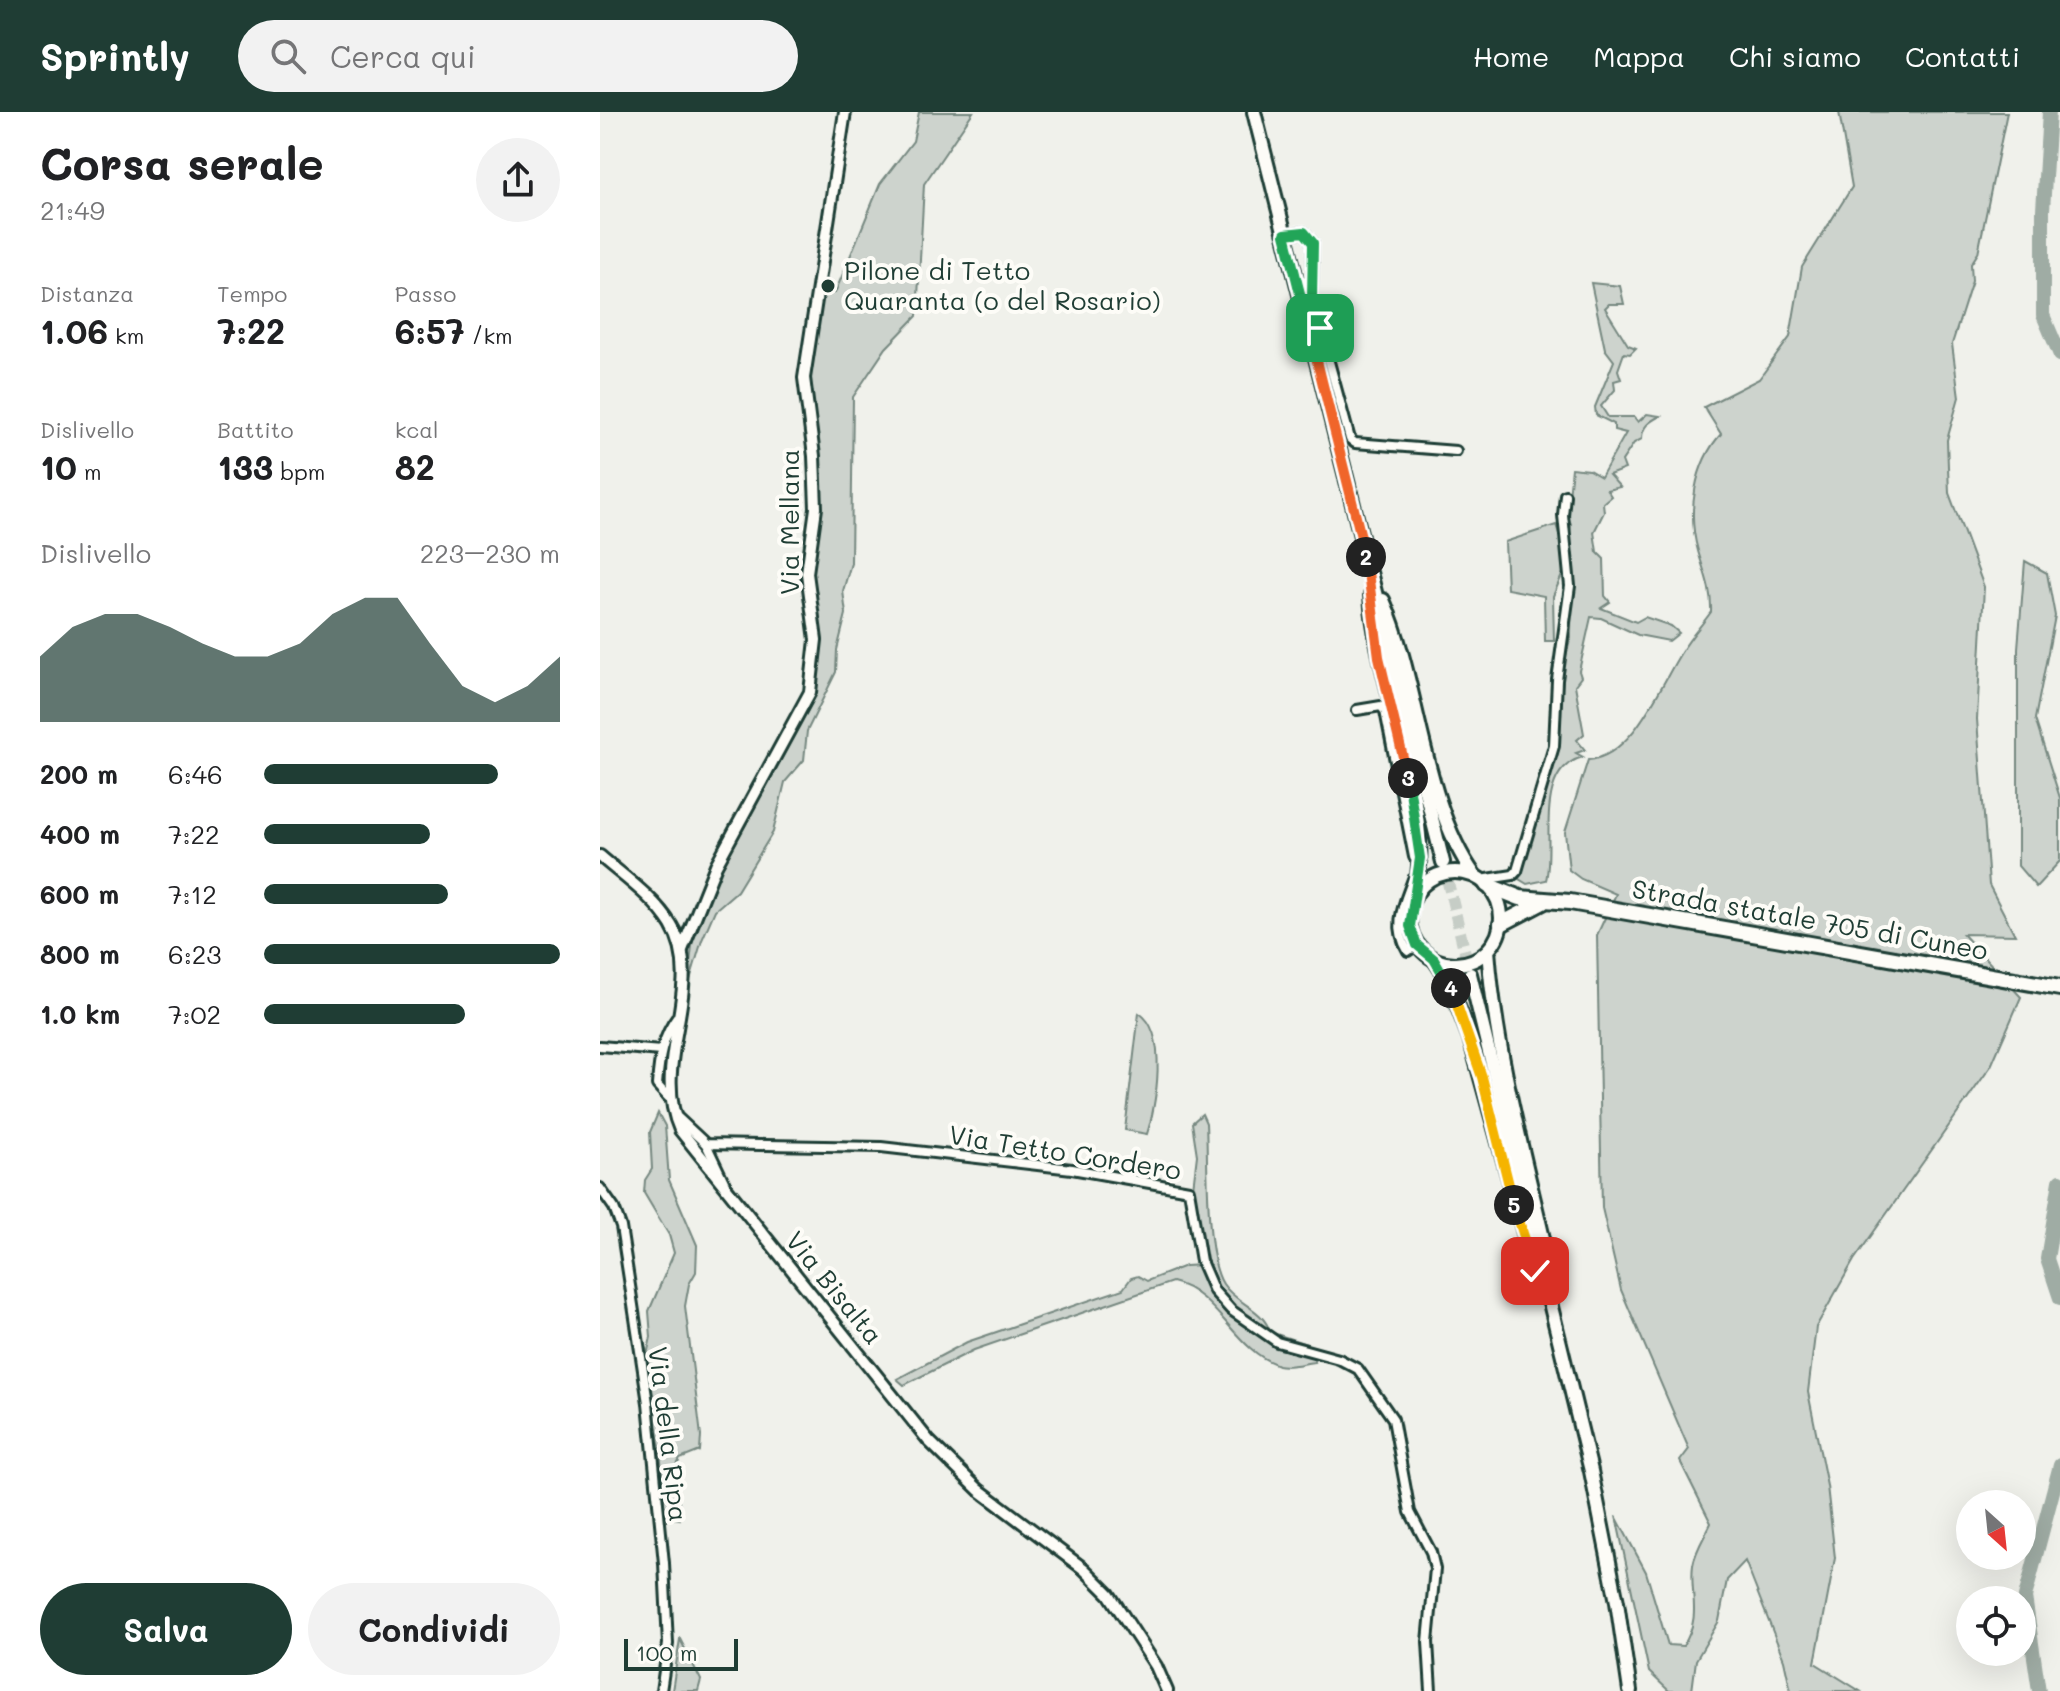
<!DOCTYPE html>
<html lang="it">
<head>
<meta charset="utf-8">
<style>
  :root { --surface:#fff; --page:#f2f2f2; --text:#202124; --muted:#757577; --accent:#1f3d34 }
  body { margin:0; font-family:Mali,sans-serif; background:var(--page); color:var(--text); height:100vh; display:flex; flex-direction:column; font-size:30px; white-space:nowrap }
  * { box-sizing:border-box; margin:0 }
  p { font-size:26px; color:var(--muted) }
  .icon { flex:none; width:44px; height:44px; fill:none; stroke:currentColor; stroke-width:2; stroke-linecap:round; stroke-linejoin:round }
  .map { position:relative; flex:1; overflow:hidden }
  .drawer { display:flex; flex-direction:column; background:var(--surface); width:600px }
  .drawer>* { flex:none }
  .needle { width:52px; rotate:153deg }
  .buttons { position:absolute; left:1356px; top:1378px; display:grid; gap:16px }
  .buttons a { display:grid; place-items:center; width:80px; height:80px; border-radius:50%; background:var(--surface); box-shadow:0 8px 32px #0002; font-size:40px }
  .scale { position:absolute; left:24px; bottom:20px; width:114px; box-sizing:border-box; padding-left:8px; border:4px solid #1f3d34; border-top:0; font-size:22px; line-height:28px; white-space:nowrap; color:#1f3d34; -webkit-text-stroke:6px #fdfcf7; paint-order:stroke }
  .pin { position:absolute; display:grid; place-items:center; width:68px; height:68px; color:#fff; margin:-34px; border-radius:16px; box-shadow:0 4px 12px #0006 }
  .km { position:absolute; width:40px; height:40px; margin:-20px; border-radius:50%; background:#222; color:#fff; font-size:22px; line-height:40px; text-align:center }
  .round { display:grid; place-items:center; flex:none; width:84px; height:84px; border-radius:42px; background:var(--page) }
  .headline { display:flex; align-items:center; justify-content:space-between; height:136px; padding:0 40px }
  h1 { font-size:44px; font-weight:700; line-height:60px }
  .stats { display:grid; grid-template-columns:repeat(3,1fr); gap:12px; height:136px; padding:8px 40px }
  .stats div { display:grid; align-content:center }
  .stats b { font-size:34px; font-weight:700 }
  .stats small { font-size:22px; font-weight:400 }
  .stats p { font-size:22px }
  .chart { height:224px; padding:16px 40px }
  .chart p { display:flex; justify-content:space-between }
  .chart svg { width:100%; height:144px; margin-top:8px; fill:var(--accent); opacity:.7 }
  .cta { display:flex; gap:16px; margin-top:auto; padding:16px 40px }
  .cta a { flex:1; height:92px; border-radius:48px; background:var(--accent); color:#fff; font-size:32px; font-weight:700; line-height:92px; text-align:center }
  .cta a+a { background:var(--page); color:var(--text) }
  ul { padding:0 40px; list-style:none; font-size:26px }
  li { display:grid; grid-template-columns:128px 96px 1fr; align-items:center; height:60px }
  li i { height:20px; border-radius:10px; background:var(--accent) }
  header { display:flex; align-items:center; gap:48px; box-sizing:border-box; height:112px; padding:0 40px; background:var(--accent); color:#fff }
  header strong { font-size:38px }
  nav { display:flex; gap:44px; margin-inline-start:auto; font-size:28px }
  .search { width:560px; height:72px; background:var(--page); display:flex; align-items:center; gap:20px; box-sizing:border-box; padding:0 28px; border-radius:44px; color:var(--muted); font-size:30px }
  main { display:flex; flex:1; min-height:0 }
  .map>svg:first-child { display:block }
  .green { fill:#cdd3cd; stroke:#768880; stroke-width:2 }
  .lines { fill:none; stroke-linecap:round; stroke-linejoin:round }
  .river { stroke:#9faca4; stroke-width:14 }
  .primary-tunnel { stroke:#c6cdc6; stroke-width:12; stroke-dasharray:12 6; stroke-linecap:butt }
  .minor-casing { stroke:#1f3d34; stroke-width:14 }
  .tertiary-casing { stroke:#1f3d34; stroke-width:16 }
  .primary-casing { stroke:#1f3d34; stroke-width:18 }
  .trunk-casing { stroke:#1f3d34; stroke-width:20 }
  .minor { stroke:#fdfcf7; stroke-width:8 }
  .tertiary { stroke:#fdfcf7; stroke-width:10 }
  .primary { stroke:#fdfcf7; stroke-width:12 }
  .trunk { stroke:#fdfcf7; stroke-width:14 }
  .split-1-casing { stroke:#fff; stroke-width:16 }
  .split-2-casing { stroke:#fff; stroke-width:16 }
  .split-3-casing { stroke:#fff; stroke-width:16 }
  .split-4-casing { stroke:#fff; stroke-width:16 }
  .split-5-casing { stroke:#fff; stroke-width:16 }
  .split-6-casing { stroke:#fff; stroke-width:16 }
  .split-1 { stroke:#22a559; stroke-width:10 }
  .split-2 { stroke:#f0652b; stroke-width:10 }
  .split-3 { stroke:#f0652b; stroke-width:10 }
  .split-4 { stroke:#22a559; stroke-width:10 }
  .split-5 { stroke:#f5b400; stroke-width:10 }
  .split-6 { stroke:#f5b400; stroke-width:10 }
  .poi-dot { fill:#1f3d34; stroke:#fdfcf7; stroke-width:3 }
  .labels { text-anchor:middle; stroke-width:8; stroke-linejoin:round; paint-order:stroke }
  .poi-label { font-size:26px; fill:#1f3d34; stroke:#fdfcf7; text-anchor:start }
  .street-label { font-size:26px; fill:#1f3d34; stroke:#fdfcf7 }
</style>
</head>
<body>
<header>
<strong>Sprintly</strong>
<div class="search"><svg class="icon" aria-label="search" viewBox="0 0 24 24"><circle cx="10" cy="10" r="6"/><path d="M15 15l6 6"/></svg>Cerca qui</div>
<nav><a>Home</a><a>Mappa</a><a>Chi siamo</a><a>Contatti</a></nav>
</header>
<main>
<section class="drawer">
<div class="headline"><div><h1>Corsa serale</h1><p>21:49</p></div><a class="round"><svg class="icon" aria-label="share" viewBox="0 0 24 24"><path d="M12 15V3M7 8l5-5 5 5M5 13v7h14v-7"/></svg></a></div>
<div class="stats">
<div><p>Distanza</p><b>1.06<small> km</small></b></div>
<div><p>Tempo</p><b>7:22</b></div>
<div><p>Passo</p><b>6:57<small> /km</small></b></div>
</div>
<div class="stats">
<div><p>Dislivello</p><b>10<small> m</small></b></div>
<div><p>Battito</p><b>133<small> bpm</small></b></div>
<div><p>kcal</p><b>82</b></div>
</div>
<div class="chart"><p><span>Dislivello</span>223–230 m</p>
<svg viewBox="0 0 160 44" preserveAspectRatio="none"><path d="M0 44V24L10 15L20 11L30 11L40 15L50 20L60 24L70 24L80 20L90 11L100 6L110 6L120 20L130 33L140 38L150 33L160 24V44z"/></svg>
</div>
<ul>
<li><b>200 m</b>6:46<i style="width:79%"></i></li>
<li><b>400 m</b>7:22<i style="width:56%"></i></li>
<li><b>600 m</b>7:12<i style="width:62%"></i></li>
<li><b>800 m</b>6:23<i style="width:100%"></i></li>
<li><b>1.0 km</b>7:02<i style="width:68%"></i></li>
</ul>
<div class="cta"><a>Salva</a><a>Condividi</a></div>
</section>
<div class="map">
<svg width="1460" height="1579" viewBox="0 0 1460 1579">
  <rect width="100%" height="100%" fill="#f0f1eb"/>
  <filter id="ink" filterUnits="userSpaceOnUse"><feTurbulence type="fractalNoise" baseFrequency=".0125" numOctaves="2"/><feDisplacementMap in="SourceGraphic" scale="16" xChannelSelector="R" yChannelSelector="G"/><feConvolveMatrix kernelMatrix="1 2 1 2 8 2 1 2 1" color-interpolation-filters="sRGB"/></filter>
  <g filter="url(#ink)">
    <!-- green -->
    <g class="green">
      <path d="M319 0H373L324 72 317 204 286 236 253 285 251 451 243 479 246 502 237 538 236 560 207 619 204 648 185 670 173 720 137 779 115 798 102 828 87 878 93 825 110 778 213 589 220 544 210 462 217 419 209 279 220 185 224 181H235L280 72 313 29Z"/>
      <path d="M1239 0H1407L1378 141 1371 152 1372 169 1352 232 1359 285 1347 328 1349 381 1384 475 1377 607 1389 773 1415 823 1363 822 1421 885 1391 954 1254 1148 1216 1215 1208 1280 1227 1374 1235 1446 1215 1551 1260 1579H1191L1184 1548 1145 1449 1127 1468 1119 1509 1096 1548 1092 1579H1069L1049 1560 1016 1404 1046 1460 1068 1533 1083 1534C1103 1503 1089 1481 1093 1453 1095 1439 1105 1424 1111 1411L1080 1349 1089 1337 1021 1178 1002 1096 997 823 1016 782 981 767 969 758 965 720 988 648C1034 644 1060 573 1082 539 1091 524 1101 514 1111 500 1112 478 1104 460 1098 439 1087 400 1094 352 1121 322L1104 295 1159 267 1190 225 1202 155 1252 75Z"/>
      <path d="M991 171 1020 174 1024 192H1009L1005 196 1028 233 1036 236 1030 242 1024 241 1018 258 1021 267 1014 269 1015 278 1001 294 1008 305H1034L1038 310 1047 302 1060 304C1049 310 1042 314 1042 327L1034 331 1022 349 1025 357 1009 363 1020 375 1007 378 1011 384 1003 391 1004 400 994 420 997 440 1004 447 1005 484 1010 490 1001 496 1036 510 1045 505 1071 514 1079 521 1069 529 1038 523 1001 506 991 505 979 559 981 565 975 573 984 622 977 628 985 638 976 641 983 645C933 658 955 733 946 768L927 772 919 767 958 640 961 564 971 524 972 444 965 446 963 461 953 484 954 529H945L944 484 907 477 905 430 956 413 962 430 969 428 971 412 967 403 972 356 989 358 1001 365 1026 321 1014 318V312L996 303 995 295 1014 249 1005 237Z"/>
      <path d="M1425 449 1447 461 1455 504 1435 607 1460 686V749L1436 775 1418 754V536Z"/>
      <path d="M539 901C569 920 556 994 547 1022L525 1018Z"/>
      <path d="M58 1001 65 1014 69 1068 97 1133 96 1160 89 1172 85 1194 101 1324 100 1339 80 1347 77 1353 80 1407 65 1405 60 1336 45 1252 51 1225 49 1199 74 1141 69 1123 44 1081 45 1068 52 1057 50 1020Z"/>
      <path d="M602 1002 606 1011C608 1046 605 1145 623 1172 636 1192 663 1196 670 1220L707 1232 715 1250C704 1251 688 1256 678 1253 634 1238 617 1180 572 1170L374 1238 304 1273 297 1267 367 1230 523 1177 531 1166 538 1164 547 1169 585 1154 602 1153 593 1076 597 1043 592 1011Z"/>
      <path d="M80 1527 101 1568 98 1579H72Z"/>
    </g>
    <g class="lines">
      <!-- river -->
      <g class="river">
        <path d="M1449 0 1443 98V203L1460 243"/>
        <path d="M1460 1069 1447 1147 1460 1186"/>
        <path d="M1439 1579 1425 1485 1460 1353"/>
      </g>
      <!-- primary-tunnel -->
      <path class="primary-tunnel" d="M843 750 870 862"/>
      <defs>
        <g id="minor">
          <path d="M685 122 704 120 713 131 712 187 750 327 755 331 856 339"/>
          <path d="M757 598 781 594 785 599 814 745"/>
          <path d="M813 767C804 792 792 813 808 839L817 833"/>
          <path d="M881 768 913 763 917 759 954 634 957 568 970 474 963 403 965 383"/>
          <path d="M0 934 61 939"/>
          <path d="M68 985 57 973C59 947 62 925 78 904"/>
          <path d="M75 1003 106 1032 281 1035 472 1057 589 1078 601 1149 614 1179 631 1198 677 1230 739 1247 758 1257 793 1307 810 1400 831 1440 835 1457 828 1530 831 1579"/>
          <path d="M106 1032 126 1074"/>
          <path d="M0 1076 14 1096 21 1115 48 1291 64 1451 68 1532 61 1579"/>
        </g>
        <g id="tertiary">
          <path d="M0 744C24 765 54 785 71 813 108 874 49 948 80 1018L329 1329 379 1378 484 1457 509 1482 556 1554 567 1579"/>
          <path d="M82 838 116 753 210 580 216 528 207 461 216 396 214 344 204 266 245 0"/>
        </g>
        <g id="primary">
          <path d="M654 0 843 750"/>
          <path d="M771 483C776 577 838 697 814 786"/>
          <path d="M783 488C820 572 822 691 875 764"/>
          <circle cx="855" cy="806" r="46"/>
          <path d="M888 838C896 947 927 1054 951 1161"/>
          <path d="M834 847 847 866 870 926 936 1164"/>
          <path d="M870 862 991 1359 1017 1490 1030 1579"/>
        </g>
        <g id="trunk">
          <path d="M887 773 920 786 970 790 1460 876"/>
          <path d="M901 812 943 790"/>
        </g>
      </defs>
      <!-- minor casing -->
      <use href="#minor" class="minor-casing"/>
      <!-- tertiary casing -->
      <use href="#tertiary" class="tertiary-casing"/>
      <!-- primary casing -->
      <use href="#primary" class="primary-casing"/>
      <!-- trunk casing -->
      <use href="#trunk" class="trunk-casing"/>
      <!-- minor -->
      <use href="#minor" class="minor"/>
      <!-- tertiary -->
      <use href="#tertiary" class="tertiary"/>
      <!-- primary -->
      <use href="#primary" class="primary"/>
      <!-- trunk -->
      <use href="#trunk" class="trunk"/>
    </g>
  </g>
  <g class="lines" filter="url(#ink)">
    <defs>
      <path id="split-1" d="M711 225 685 122 704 120 713 131 712 187 720 216"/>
      <path id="split-2" d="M711 225 766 445"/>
      <path id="split-3" d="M766 445 779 545 808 666"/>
      <path id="split-4" d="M808 666 820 746 810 814 817 833 834 847 851 876"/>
      <path id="split-5" d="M851 876 882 965 914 1093"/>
      <path id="split-6" d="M914 1093 935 1159"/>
    </defs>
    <!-- split-1 casing -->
    <use href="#split-1" class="split-1-casing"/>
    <!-- split-2 casing -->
    <use href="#split-2" class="split-2-casing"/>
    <!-- split-3 casing -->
    <use href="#split-3" class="split-3-casing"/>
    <!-- split-4 casing -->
    <use href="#split-4" class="split-4-casing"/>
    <!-- split-5 casing -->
    <use href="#split-5" class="split-5-casing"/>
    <!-- split-6 casing -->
    <use href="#split-6" class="split-6-casing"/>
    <!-- split-1 -->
    <use href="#split-1" class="split-1"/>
    <!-- split-2 -->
    <use href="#split-2" class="split-2"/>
    <!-- split-3 -->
    <use href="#split-3" class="split-3"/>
    <!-- split-4 -->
    <use href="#split-4" class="split-4"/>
    <!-- split-5 -->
    <use href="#split-5" class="split-5"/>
    <!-- split-6 -->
    <use href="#split-6" class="split-6"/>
  </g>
  <!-- markers -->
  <circle class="poi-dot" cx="228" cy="174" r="8"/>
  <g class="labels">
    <!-- poi labels -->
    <g class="poi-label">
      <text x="244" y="168">Pilone di Tetto<tspan x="244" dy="30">Quaranta (o del Rosario)</tspan></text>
    </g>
    <!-- street labels -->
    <g class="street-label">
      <text transform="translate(190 410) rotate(-90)" y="9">Via Mellana</text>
      <text transform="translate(1210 808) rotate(10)" y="9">Strada statale 705 di Cuneo</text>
      <text transform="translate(465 1041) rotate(9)" y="9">Via Tetto Cordero</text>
      <text transform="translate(234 1176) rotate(51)" y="9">Via Bisalta</text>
      <text transform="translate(68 1322) rotate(83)" y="9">Via della Ripa</text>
    </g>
  </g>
</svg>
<div class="buttons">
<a><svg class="needle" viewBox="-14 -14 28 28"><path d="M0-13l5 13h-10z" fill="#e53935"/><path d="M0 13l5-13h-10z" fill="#757577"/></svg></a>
<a><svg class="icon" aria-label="locate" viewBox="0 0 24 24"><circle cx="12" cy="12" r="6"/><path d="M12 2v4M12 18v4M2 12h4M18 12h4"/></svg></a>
</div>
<div class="scale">100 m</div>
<div class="pin" style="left:720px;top:216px;background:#1e9e55"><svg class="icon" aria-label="arrive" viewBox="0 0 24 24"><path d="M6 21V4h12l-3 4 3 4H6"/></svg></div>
<div class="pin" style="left:935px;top:1159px;background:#d93025"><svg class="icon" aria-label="check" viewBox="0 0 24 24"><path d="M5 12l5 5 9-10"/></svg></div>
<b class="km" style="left:766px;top:445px">2</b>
<b class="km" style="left:808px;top:666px">3</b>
<b class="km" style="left:851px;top:876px">4</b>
<b class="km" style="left:914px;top:1093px">5</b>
</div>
</main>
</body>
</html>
